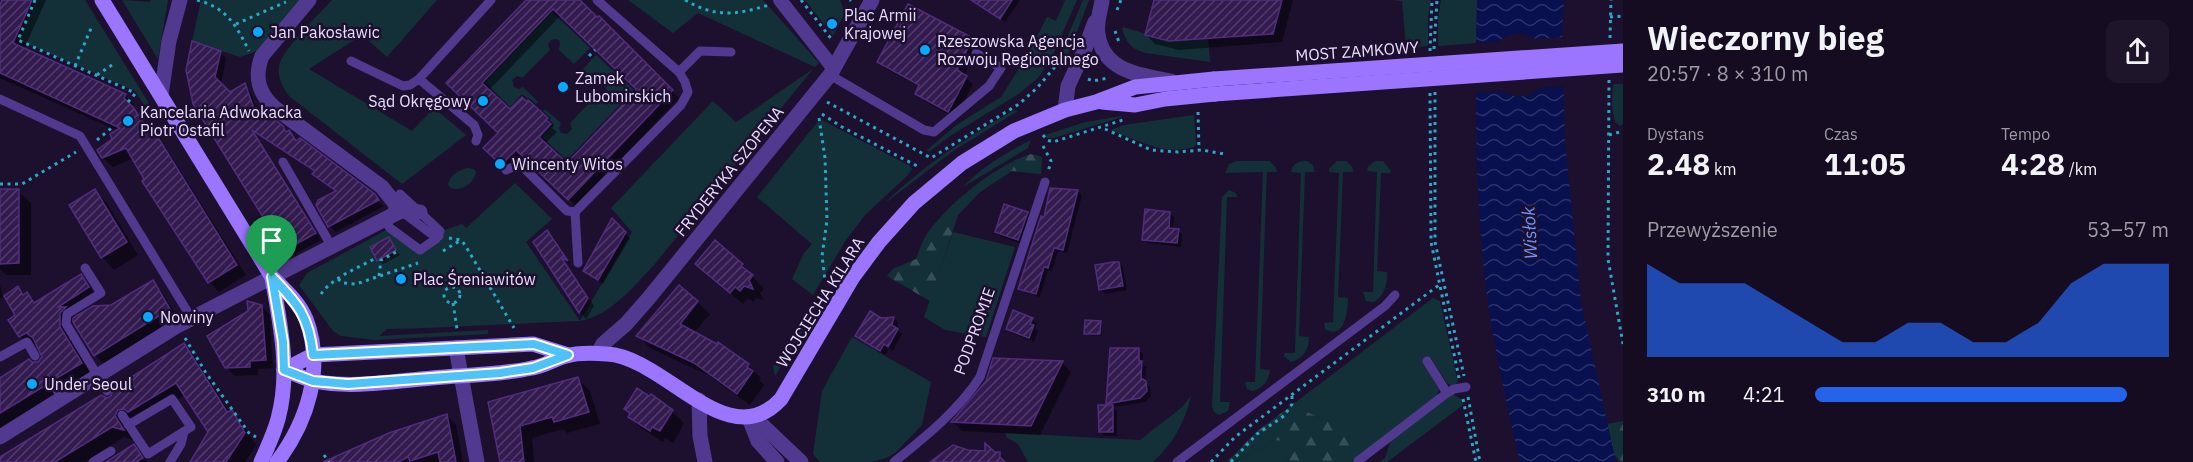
<!DOCTYPE html>
<html lang="pl">
<head>
<meta charset="utf-8">
<style>
  :root { --surface:#160c22; --page:#1f152a; --text:#f1f3f6; --muted:#9e9ba5; --accent:#2563eb }
  body { margin:0; font-family:"IBM Plex Sans",sans-serif; background:var(--page); color:var(--text); height:100vh; display:flex; flex-direction:column; font-size:22px; white-space:nowrap }
  * { box-sizing:border-box; margin:0 }
  p { font-size:20px; color:var(--muted) }
  .icon { flex:none; width:33px; height:33px; fill:none; stroke:currentColor; stroke-width:2; stroke-linecap:round; stroke-linejoin:round }
  .map { position:relative; flex:1; overflow:hidden }
  .side { display:flex; flex-direction:column; background:var(--surface); width:570px }
  .side>* { flex:none }
  .pin { position:absolute; display:grid; place-items:center; width:51px; height:51px; color:#fff; margin:-62px -26px; border-radius:50% 50% 50% 0; rotate:-45deg; box-shadow:0 0 6px #0007 }
  .pin .icon { rotate:45deg }
  .round { display:grid; place-items:center; flex:none; width:63px; height:63px; border-radius:12px; background:var(--page) }
  .overview { display:flex; align-items:center; justify-content:space-between; height:102px; padding:0 24px }
  h1 { font-size:33px; font-weight:700; line-height:45px }
  .figures { display:grid; grid-template-columns:repeat(3,1fr); gap:9px; height:102px; padding:6px 24px }
  .figures div { display:grid; align-content:center }
  .figures b { font-size:30px; font-weight:700 }
  .figures small { font-size:16px; font-weight:400 }
  .figures p { font-size:16px }
  .chart { height:168px; padding:12px 24px }
  .chart p { display:flex; justify-content:space-between }
  .chart svg { width:100%; height:108px; margin-top:6px; fill:var(--accent); opacity:.7 }
  ul { padding:0 24px; list-style:none; font-size:20px }
  li { display:grid; grid-template-columns:96px 72px 1fr; align-items:center; height:45px }
  li i { height:15px; border-radius:8px; background:var(--accent) }
  main { display:flex; flex:1; min-height:0 }
  .map>svg:first-child { display:block }
  .green { fill:#133039 }
  .forest { fill:url(#forest-firs) }
  .water { fill:url(#water-waves) }
  .pier { fill:#1d102e }
  .shadow { fill:#0007; fill-rule:evenodd }
  .building { fill:url(#building-hatch); stroke:#512c7d; stroke-width:1.5; fill-rule:evenodd }
  .lines { fill:none; stroke-linecap:round; stroke-linejoin:round }
  .path { stroke:#2aa8c7; stroke-width:3; stroke-dasharray:3 4.5; stroke-linecap:butt }
  .service { stroke:#523990; stroke-width:9 }
  .pedestrian { stroke:#523990; stroke-width:14 }
  .minor { stroke:#523990; stroke-width:15 }
  .tertiary { stroke:#523990; stroke-width:15 }
  .secondary { stroke:#9b74ff; stroke-width:15 }
  .secondary-bridge { stroke:#9b74ff; stroke-width:15 }
  .route-casing { stroke:#fff; stroke-width:12 }
  .route { stroke:#4fc3f7; stroke-width:8 }
  .poi-dot { fill:#09a8ff; stroke:#1d102e; stroke-width:2 }
  .labels { text-anchor:middle; stroke-width:5; stroke-linejoin:round; paint-order:stroke }
  .poi-label { font-size:16px; fill:#eaddff; stroke:#1d102e; text-anchor:start }
  .street-label { font-size:16px; fill:#eaddff; stroke:#1d102e }
  .water-label { font-size:18px; font-style:italic; fill:#6b95ff; stroke:#1d102e }
</style>
</head>
<body>
<main>
<div class="map">
<svg width="1623" height="462" viewBox="0 0 1623 462">
  <defs>
    <pattern id="forest-firs" width="22" height="20" patternUnits="userSpaceOnUse" patternTransform="scale(1.5)"><rect width="22" height="20" fill="#133039"/><path d="M5 1l3.5 6h-7zM16 11l3.5 6h-7z" fill="#364e57"/></pattern>
    <pattern id="water-waves" width="16" height="10" patternUnits="userSpaceOnUse" patternTransform="scale(1.5)"><rect width="16" height="10" fill="#08104f"/><path d="M0 5q4-4 8 0t8 0" fill="none" stroke="#2c3269"/></pattern>
    <pattern id="building-hatch" width="6" height="6" patternUnits="userSpaceOnUse" patternTransform="scale(1.5)"><rect width="6" height="6" fill="#331b50"/><path d="M-1 1l2-2M0 6l6-6M5 7l2-2" fill="none" stroke="#513c6a"/></pattern>
  </defs>
  <rect width="100%" height="100%" fill="#1d102e"/>
  <!-- green -->
  <g class="green">
    <path d="M35 0H85L158 118 153 119 135 91 18 40Z"/>
    <path d="M122 0 150 2 151 0H168L158 59Z"/>
    <path d="M201 0H300L260 50 240 57 192 41Z"/>
    <path d="M332 0H437L387 57 362 35 309 69 412 131 434 108 466 135 402 184 289 96C283 87 277 78 279 66 281 51 320 13 332 0Z"/>
    <path d="M628 0H763L819 63 815 67 698 13 673 33Z"/>
    <path d="M805 0H840L845 13 833 36Z"/>
    <path d="M1065 0H1077L1051 59 1038 78 1017 95 950 136 929 152 927 150 955 126 1001 97 1027 56 1047 17 1056 21Z"/>
    <path d="M1083 0H1089L1068 55 1061 52Z"/>
    <path d="M1392 0H1431L1428 17V46L1406 48 1402 1Z"/>
    <path d="M1441 0H1477L1476 43 1438 46V18Z"/>
    <path d="M552 12 590 48 574 64 559 50 560 41 556 39 551 40 548 44 550 50 522 78 517 76 512 80 514 87 519 89 523 87 538 102 536 104 528 97 527 98 522 94 510 107 485 82Z"/>
    <path d="M1123 27 1169 41 1208 38 1210 62 1146 53C1131 49 1127 43 1122 29Z"/>
    <path d="M596 55 634 90 567 160 542 137 554 124 549 120 551 118 543 111 545 109 561 123 559 128 561 133 567 134 572 129 570 123 597 95 602 97 606 94 607 89 604 85 597 86 581 71Z"/>
    <path d="M813 69 654 265C634 286 610 316 580 321 516 323 451 328 387 329L379 336 488 330V334L375 340 341 336 333 331 299 285 307 273 390 228 421 250 442 231 462 224 466 228 515 183 552 219 526 242 580 321 632 232 611 208 713 101 736 122Z"/>
    <path d="M1613 84H1623V124L1620 126 1615 122 1612 107Z"/>
    <path d="M1014 110 1018 111 953 151 888 201H887C925 164 968 137 1014 110Z"/>
    <path d="M1194 115 1196 144 1194 147C1163 156 1138 140 1110 130L1124 125Z"/>
    <path d="M1121 116 1122 117 1054 138H1047L1045 135 1082 123Z"/>
    <path d="M820 119 910 166 912 169 908 175 865 215 846 240 813 295 792 279 804 253 812 244 757 197Z"/>
    <path d="M1031 140 1028 148 963 187C983 166 1005 153 1031 140Z"/>
    <path d="M1237 161H1270L1276 168 1277 172H1267L1266 194 1260 369 1270 370C1269 380 1263 389 1252 391L1247 389 1245 382H1255L1263 172 1225 173 1229 164Z"/>
    <path d="M1307 161 1313 165 1315 172H1305L1299 336 1309 337C1309 349 1303 359 1291 362L1284 356 1285 353H1295L1301 173 1291 172C1293 163 1298 161 1307 161Z"/>
    <path d="M1337 161H1346L1352 167 1353 172H1343L1338 297 1348 298C1348 310 1345 341 1325 329L1324 323 1333 322 1339 173 1329 172V169Z"/>
    <path d="M1375 161H1383L1391 171 1390 173H1381L1377 271 1387 272C1388 284 1384 296 1374 302L1366 301 1363 292H1373L1377 172 1367 171 1368 167Z"/>
    <path d="M468 168 474 169 476 172C474 184 460 193 449 187L448 184C451 174 459 170 468 168Z"/>
    <path d="M1229 190 1236 193 1237 197H1227L1220 402H1230L1228 411 1219 415 1214 412 1212 406 1222 197Z"/>
    <path d="M953 232 1015 247 986 337 945 330 924 317Z"/>
    <path d="M1433 298 1440 301 1458 382 1452 386 1447 383 1431 358 1423 363 1439 389 1437 396 1359 462H1354L1327 421 1305 411 1296 402Z"/>
    <path d="M803 318 808 323 775 376 773 367Z"/>
    <path d="M852 337 931 382 922 425 895 453 886 458 871 462H820L813 454 822 391Z"/>
    <path d="M1453 394 1461 399 1463 405 1387 462H1379L1385 458 1391 440Z"/>
    <path d="M1191 396C1185 422 1173 444 1153 462H1028L1018 444 1006 437V433L1140 440 1181 408Z"/>
    <path d="M1273 440 1285 441 1284 450 1289 462H1227L1242 459Z"/>
  </g>
  <!-- forest -->
  <g class="forest">
    <path d="M1031 154 1042 157 1041 174 1012 171 980 192 958 215 930 301 887 276 893 269 916 259C919 251 922 241 927 234 948 204 996 165 1031 154Z"/>
    <path d="M1296 402 1305 411 1327 421 1350 439 1351 458 1354 462H1289L1284 450V441L1273 440 1242 459 1228 461 1256 432Z"/>
    <path d="M1623 421V462H1620L1614 454 1607 424Z"/>
  </g>
  <!-- water -->
  <path class="water" d="M1477 0H1564L1562 34 1565 141 1581 302 1616 462H1520C1505 395 1489 328 1483 260 1475 173 1475 87 1477 0Z"/>
  <!-- pier -->
  <path class="pier" d="M1520 33 1537 39 1565 37 1566 86 1540 88 1531 95 1517 97 1501 91 1472 93 1473 43 1497 42 1508 35Z"/>
  <!-- shadow -->
  <g class="shadow">
    <path d="M4 0H46L24 49 125 95 134 105 132 109 149 129 151 128 160 138 246 275 219 292 209 282 144 181 146 180 134 158 113 167 103 158 118 131 0 78V8Z"/>
    <path d="M527 0H578L679 98 576 206 524 156 509 171 492 155 500 133 448 83ZM561 15 639 90 567 166 545 144 557 132 552 128 554 126 529 102 510 111 489 90Z"/>
    <path d="M984 0H1020L1005 22 981 5Z"/>
    <path d="M1156 0H1293L1282 42 1179 50 1155 44 1146 35Z"/>
    <path d="M972 39 979 46 964 76 973 84 955 118 924 101 916 93 920 87 886 69 879 62Z"/>
    <path d="M220 52 226 58 221 84 230 94 244 85 250 91 261 120 282 127 297 142 384 206 336 232 329 226 337 192 320 180 314 174 315 172 254 132 321 240 291 256 285 250 194 104Z"/>
    <path d="M0 191H18L31 203V275H6L0 269Z"/>
    <path d="M95 191 107 203 138 255 114 270 102 257Z"/>
    <path d="M1078 191 1082 195 1067 253 1058 251 1052 271 1048 270 1040 297 1024 292 1020 288 1045 219Z"/>
    <path d="M1027 213 1032 218 1023 244 1001 237 996 232Z"/>
    <path d="M1169 213 1174 217 1173 230H1178L1182 234 1181 247 1148 243 1143 239Z"/>
    <path d="M613 221 630 238 603 284 585 271Z"/>
    <path d="M547 232 554 238 571 265 564 260 594 306 586 319 580 312 535 242Z"/>
    <path d="M388 238 400 255 383 264 378 260Z"/>
    <path d="M1118 263 1123 268 1127 290 1105 294 1100 289Z"/>
    <path d="M697 264 742 265 764 289 760 293 764 300 756 298 753 302 748 298 743 304Z"/>
    <path d="M81 276 98 298 72 314 76 318 111 307 152 282 161 291 178 318 104 364 95 355 74 319 70 323V338L91 374 68 388 60 385 55 390 56 395 0 430V379L42 361 43 353 37 343 30 346 20 336 17 315 18 288 36 303Z"/>
    <path d="M0 284 3 298 0 299Z"/>
    <path d="M697 302 710 314 694 333 717 346 719 344 748 365 761 378 759 380 764 385 750 405 708 375 650 348 638 335Z"/>
    <path d="M261 306 270 315 273 368 258 369V375L235 376 226 367Z"/>
    <path d="M894 318 898 323 897 329 902 334 893 351 889 348 885 355 856 336 881 320Z"/>
    <path d="M1032 319 1037 324 1035 328 1038 331 1034 342 1012 333 1008 329Z"/>
    <path d="M1100 322 1102 324V336L1088 335 1086 333Z"/>
    <path d="M184 345 195 357 230 413 243 424 256 445 245 462H191L210 432 185 395 141 423 126 428 133 440 124 437 85 462H0V459L106 399Z"/>
    <path d="M1138 350 1143 354V365L1146 367 1145 383 1150 387 1151 396 1145 402 1113 407 1117 411V436H1104L1100 432 1112 407 1108 403Z"/>
    <path d="M994 360 1062 363 1071 372 1040 435 962 431 953 422 987 382Z"/>
    <path d="M578 379 590 391 600 424 567 433 563 429 532 438 534 462H501L490 403Z"/>
    <path d="M626 409 672 411 684 423 673 443 665 438 663 442 642 429 629 417 631 414Z"/>
    <path d="M447 415 456 425 463 462H339Z"/>
    <path d="M133 446 148 462H111Z"/>
  </g>
  <!-- building -->
  <g class="building">
    <path d="M2 0H32L13 43 126 94 124 98 133 107 147 128 151 126 237 265 208 283 142 181 144 179 126 148 102 158 97 150 112 139 110 134 120 128 0 73V5Z"/>
    <path d="M526 0H580L597 17 599 16 673 90 568 200 516 150 501 165 483 148 498 133 446 83ZM553 9 637 90 567 163 539 137 551 124 546 120 548 118 528 100 527 102 522 97 510 109 482 83Z"/>
    <path d="M971 0H1012L1000 19Z"/>
    <path d="M1154 0H1282L1273 34 1169 41 1145 35Z"/>
    <path d="M908 4 973 38 957 70 967 76 948 112 915 94 919 85 877 62Z"/>
    <path d="M192 41 221 51 215 77 230 92 245 83 258 120 267 113 283 126 286 132 289 130 296 141 300 138 375 194 379 200 328 227 316 205 318 200 336 191 312 174 315 171 252 130 316 233 284 251 193 104 186 70Z"/>
    <path d="M1050 188 1078 190 1063 250 1054 248 1048 268 1044 267 1036 294 1018 289 1041 216 1044 217Z"/>
    <path d="M0 189H19V263L0 264Z"/>
    <path d="M95 189 127 242 101 258 69 205Z"/>
    <path d="M1004 204 1028 212 1018 240 995 232Z"/>
    <path d="M1145 209 1170 212 1169 228 1179 229 1177 243 1142 240Z"/>
    <path d="M612 218 626 232 598 280 583 271Z"/>
    <path d="M547 230 568 261 561 257 588 298 579 313 533 242Z"/>
    <path d="M389 237 396 250 377 261 370 247Z"/>
    <path d="M715 240 743 264 741 266 753 275 749 280 753 289 744 286 740 291 735 287 730 293 695 264Z"/>
    <path d="M1113 262H1119L1123 286 1099 290 1095 265Z"/>
    <path d="M81 274 89 287 58 307H66L60 313V327L82 363 57 378 49 376 46 379V385L0 413V378L29 359 32 362H38L42 357 33 338 26 333 19 337 8 320 15 315 4 296 18 286 23 295 27 292 34 303Z"/>
    <path d="M153 280 170 309 94 356 73 322V318L93 306 111 305Z"/>
    <path d="M679 285 698 301 680 324 717 344 718 342 749 364 747 367 753 371 737 394 694 363 636 336Z"/>
    <path d="M247 301 262 305 266 360 250 361V367L225 368 207 336 248 311Z"/>
    <path d="M1013 310 1033 318 1030 324 1034 325 1029 338 1006 329Z"/>
    <path d="M870 311 881 318 894 317 892 325 898 329 888 347 884 344 880 351 855 336Z"/>
    <path d="M1085 320 1101 321 1100 334H1084Z"/>
    <path d="M184 343 227 412 232 410 245 433 226 462H190L208 432 176 383 128 412 124 409 118 410 115 416 124 430 112 427 55 462H0V457L101 395 107 398 111 396 113 389Z"/>
    <path d="M1110 348H1139V361H1142L1141 378 1146 381 1147 391 1140 398 1106 404Z"/>
    <path d="M993 358 1063 361 1031 426 951 422 986 381Z"/>
    <path d="M578 377 589 412 554 422 552 417 520 426 524 462H500L488 402Z"/>
    <path d="M637 388 649 396 651 394 673 410 660 431 652 427 650 431 628 417 630 413 624 409Z"/>
    <path d="M1098 405H1113V432H1099Z"/>
    <path d="M447 414 456 462H440L438 452 410 461 408 457 398 462H323L389 433Z"/>
    <path d="M985 443 995 452H1000V457L1005 462H930L953 445 968 450 985 451Z"/>
    <path d="M134 444 143 458 136 462H106Z"/>
  </g>
  <g class="lines">
    <!-- path -->
    <g class="path">
      <path d="M35 0 18 40 133 92"/>
      <path d="M197 0C227 8 236 25 249 51"/>
      <path d="M685 0C716 18 736 15 769 5"/>
      <path d="M801 0 833 41"/>
      <path d="M850 0 851 1"/>
      <path d="M1117 10 1121 0"/>
      <path d="M1610 17 1623 16"/>
      <path d="M236 24 286 2"/>
      <path d="M1115 31 1120 45"/>
      <path d="M1610 38 1611 0"/>
      <path d="M1434 49 1437 0"/>
      <path d="M1430 51 1432 0"/>
      <path d="M589 56 595 50"/>
      <path d="M75 66 92 26"/>
      <path d="M97 75 115 63"/>
      <path d="M1088 79 1093 81 1108 78"/>
      <path d="M1609 80 1608 259 1623 344"/>
      <path d="M1435 92V242L1464 376"/>
      <path d="M1430 93 1431 242 1459 378"/>
      <path d="M128 102 135 94"/>
      <path d="M827 102 931 158 1019 104 1037 88 1054 68 1060 67"/>
      <path d="M1198 112 1199 150"/>
      <path d="M822 114 842 127 919 167"/>
      <path d="M819 118 825 158 827 220 822 256 825 280"/>
      <path d="M1105 129 1151 150 1178 152 1202 150 1224 154"/>
      <path d="M1043 135 1047 140 1053 142 1123 120"/>
      <path d="M1609 135 1623 131"/>
      <path d="M97 140 114 126"/>
      <path d="M1043 146 1051 161 1048 172"/>
      <path d="M0 184H22L76 152"/>
      <path d="M449 238 461 240 465 245 514 328"/>
      <path d="M443 251 461 240"/>
      <path d="M379 276 381 260 400 250"/>
      <path d="M338 279 343 283 356 284 418 263"/>
      <circle cx="452" cy="295" r="8"/>
      <path d="M321 294C333 277 358 268 376 258"/>
      <path d="M453 303 457 329"/>
      <path d="M185 338 206 373 249 433 256 437"/>
      <path d="M1468 397 1480 462"/>
      <path d="M1463 399 1476 462"/>
      <path d="M324 455 329 462"/>
      <path d="M1211 462 1235 437 1439 285"/>
      <path d="M1231 462 1257 434 1284 416 1292 404V394"/>
    </g>
    <!-- service -->
    <g class="service">
      <path d="M351 61 403 86 410 85 419 79"/>
      <path d="M679 72 700 51 731 52"/>
      <path d="M830 75 924 130 934 132 989 86 1001 68 976 53"/>
      <path d="M0 99 80 136 192 319"/>
      <path d="M476 141 478 135 474 125 419 79 491 0"/>
      <path d="M283 162 332 247"/>
      <path d="M506 170 520 164 567 211 575 212 681 105 688 92 685 82 679 72 597 0"/>
      <path d="M400 194 440 231 436 239 420 250 390 228 388 225 395 201Z"/>
      <path d="M401 211 430 233 439 236"/>
      <path d="M575 212 578 263"/>
      <path d="M85 268 101 293 67 314 66 324 107 391"/>
      <path d="M0 357 27 342 35 356"/>
      <path d="M1427 361 1447 393"/>
      <path d="M52 382 62 398"/>
      <path d="M122 415 148 454 191 427 172 399 128 425"/>
      <path d="M1358 461 1447 393 1454 389 1466 387"/>
      <path d="M93 462 111 451"/>
      <path d="M170 462 181 444 184 432"/>
      <path d="M894 462C925 437 958 411 980 377L1045 182"/>
      <path d="M1177 462 1385 306 1395 295"/>
    </g>
    <!-- pedestrian -->
    <path class="pedestrian" d="M780 0 834 69"/>
    <!-- minor -->
    <g class="minor">
      <path d="M309 0 262 56C254 77 258 93 275 108L382 187 401 211"/>
      <path d="M161 95 169 41 180 0"/>
      <path d="M598 353 603 344 626 324 648 299 830 75 872 0"/>
      <path d="M699 400 700 436 705 462"/>
      <path d="M749 418 762 425 801 462"/>
      <path d="M749 418 758 441 777 462"/>
      <path d="M0 437 177 326 391 216 401 211 420 212"/>
    </g>
    <!-- tertiary -->
    <g class="tertiary">
      <path d="M1102 1C1100 12 1096 24 1098 34 1103 72 1141 75 1171 81"/>
      <path d="M1065 110 1068 86 1084 51 1095 22"/>
      <path d="M456 348 477 462"/>
    </g>
    <!-- secondary -->
    <g class="secondary">
      <path d="M102 0 272 277C284 289 299 302 306 319 325 369 307 422 277 462"/>
      <path d="M1102 102 1135 105 1165 99 1215 94"/>
      <path d="M284 370C294 373 304 379 314 381 352 389 394 381 432 378 465 375 500 375 532 368 544 366 555 359 566 356 579 352 595 353 607 354 665 357 728 457 781 399L853 277 879 242 914 203 962 163 1014 131 1065 110 1096 102 1135 87 1214 79"/>
      <path d="M284 370 313 355 533 344 568 355"/>
      <path d="M261 462C267 448 274 434 278 419 291 371 280 324 272 277"/>
    </g>
    <!-- secondary-bridge -->
    <g class="secondary-bridge">
      <path d="M1214 79 1623 51"/>
      <path d="M1215 94 1623 65"/>
    </g>
  </g>
  <g class="lines">
    <defs>
      <path id="route" d="M272 277C298 304 309 316 313 355L534 344 568 355 533 368 500 373 348 384 313 381 284 370 283 342Z"/>
    </defs>
    <!-- route casing -->
    <use href="#route" class="route-casing"/>
    <!-- route -->
    <use href="#route" class="route"/>
  </g>
  <!-- markers -->
  <g class="poi-dot">
    <circle cx="832" cy="24" r="6"/>
    <circle cx="258" cy="32" r="6"/>
    <circle cx="925" cy="50" r="6"/>
    <circle cx="563" cy="87" r="6"/>
    <circle cx="483" cy="101" r="6"/>
    <circle cx="128" cy="121" r="6"/>
    <circle cx="500" cy="164" r="6"/>
    <circle cx="401" cy="279" r="6"/>
    <circle cx="148" cy="317" r="6"/>
    <circle cx="32" cy="384" r="6"/>
  </g>
  <g class="labels">
    <!-- poi labels -->
    <g class="poi-label">
      <text x="844" y="21">Plac Armii<tspan x="844" dy="18">Krajowej</tspan></text>
      <text x="270" y="38">Jan Pakosławic</text>
      <text x="937" y="47">Rzeszowska Agencja<tspan x="937" dy="18">Rozwoju Regionalnego</tspan></text>
      <text x="575" y="84">Zamek<tspan x="575" dy="18">Lubomirskich</tspan></text>
      <text x="471" y="107" text-anchor="end">Sąd Okręgowy</text>
      <text x="140" y="118">Kancelaria Adwokacka<tspan x="140" dy="18">Piotr Ostafil</tspan></text>
      <text x="512" y="170">Wincenty Witos</text>
      <text x="413" y="285">Plac Śreniawitów</text>
      <text x="160" y="323">Nowiny</text>
      <text x="44" y="390">Under Seoul</text>
    </g>
    <!-- street labels -->
    <g class="street-label">
      <text transform="translate(1357 51) rotate(-4)" y="6">MOST ZAMKOWY</text>
      <text transform="translate(729 171) rotate(-51)" y="6">FRYDERYKA SZOPENA</text>
      <text transform="translate(820 302) rotate(-58)" y="6">WOJCIECHA KILARA</text>
      <text transform="translate(974 331) rotate(-70)" y="6">PODPROMIE</text>
    </g>
    <!-- water labels -->
    <g class="water-label">
      <text transform="translate(1530 233) rotate(-93)" y="6">Wisłok</text>
    </g>
  </g>
</svg>
<div class="pin" style="left:272px;top:277px;background:#1e9e55"><svg class="icon" aria-label="arrive" viewBox="0 0 24 24"><path d="M6 21V4h12l-3 4 3 4H6"/></svg></div>
</div>
<section class="side">
<div class="overview"><div><h1>Wieczorny bieg</h1><p>20:57 · 8 × 310 m</p></div><a class="round"><svg class="icon" aria-label="share" viewBox="0 0 24 24"><path d="M12 15V3M7 8l5-5 5 5M5 13v7h14v-7"/></svg></a></div>
<div class="figures">
<div><p>Dystans</p><b>2.48<small> km</small></b></div>
<div><p>Czas</p><b>11:05</b></div>
<div><p>Tempo</p><b>4:28<small> /km</small></b></div>
</div>
<div class="chart"><p><span>Przewyższenie</span>53–57 m</p>
<svg viewBox="0 0 160 44" preserveAspectRatio="none"><path d="M0 44V6L10 14L20 14L30 14L40 22L50 30L60 38L70 38L80 30L90 30L100 38L110 38L120 30L130 14L140 6L150 6L160 6V44z"/></svg>
</div>
<ul>
<li><b>310 m</b>4:21<i style="width:88%"></i></li>
</ul>
</section>
</main>
</body>
</html>
